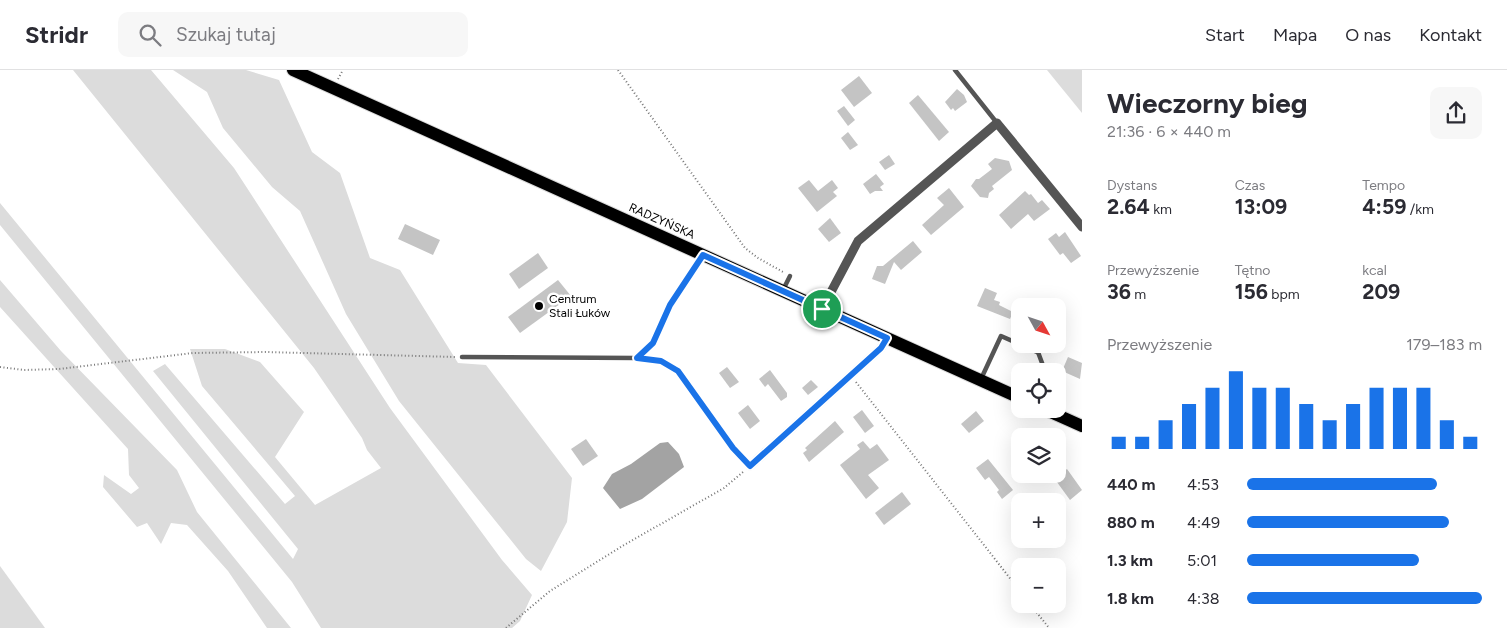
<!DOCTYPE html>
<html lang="pl">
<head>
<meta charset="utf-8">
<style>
  :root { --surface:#fff; --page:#f7f7f7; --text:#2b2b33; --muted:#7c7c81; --line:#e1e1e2; --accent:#1a73e8 }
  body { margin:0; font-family:Figtree,sans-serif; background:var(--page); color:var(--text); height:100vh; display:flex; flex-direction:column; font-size:19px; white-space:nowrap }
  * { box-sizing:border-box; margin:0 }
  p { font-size:16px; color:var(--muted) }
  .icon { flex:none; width:28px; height:28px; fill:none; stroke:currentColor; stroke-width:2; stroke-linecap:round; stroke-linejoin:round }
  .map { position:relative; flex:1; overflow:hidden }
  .sheet { display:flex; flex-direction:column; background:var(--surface); width:425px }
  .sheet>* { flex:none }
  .needle { width:32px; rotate:130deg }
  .controls { position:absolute; left:1011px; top:228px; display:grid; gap:10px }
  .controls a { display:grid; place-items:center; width:55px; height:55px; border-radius:10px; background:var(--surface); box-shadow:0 5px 20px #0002; font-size:25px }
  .pin { position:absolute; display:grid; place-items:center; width:42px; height:42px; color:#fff; margin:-21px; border:2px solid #fff; border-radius:50%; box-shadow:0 1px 5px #0007 }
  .round { display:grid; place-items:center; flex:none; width:52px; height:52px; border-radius:10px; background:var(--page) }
  .summary { display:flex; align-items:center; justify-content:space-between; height:85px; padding:0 25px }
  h1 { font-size:28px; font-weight:700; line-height:38px }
  .metrics { display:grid; grid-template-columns:repeat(3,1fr); gap:8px; height:85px; padding:5px 25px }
  .metrics div { display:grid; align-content:center }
  .metrics b { font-size:21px; font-weight:700 }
  .metrics small { font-size:14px; font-weight:400 }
  .metrics p { font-size:14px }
  .chart { height:140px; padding:10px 25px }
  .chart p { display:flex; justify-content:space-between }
  .chart svg { width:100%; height:90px; margin-top:5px; stroke:var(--accent); stroke-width:6 }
  ul { padding:0 25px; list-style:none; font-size:16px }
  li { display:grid; grid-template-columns:80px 60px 1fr; align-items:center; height:38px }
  li i { height:12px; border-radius:6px; background:var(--accent) }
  header { display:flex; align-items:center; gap:30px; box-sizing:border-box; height:70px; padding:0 25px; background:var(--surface); border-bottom:1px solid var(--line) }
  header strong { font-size:24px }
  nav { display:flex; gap:28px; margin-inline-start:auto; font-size:18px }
  .search { width:350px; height:45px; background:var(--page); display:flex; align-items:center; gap:12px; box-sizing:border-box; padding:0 18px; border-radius:10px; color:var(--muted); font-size:19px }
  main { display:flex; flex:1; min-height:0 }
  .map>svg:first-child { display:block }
  .green { fill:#dcdcdc }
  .water { fill:#a3a3a3 }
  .building { fill:#c4c4c4 }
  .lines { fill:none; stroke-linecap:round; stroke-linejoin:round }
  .primary-casing { stroke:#dbdbdb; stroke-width:14 }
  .path { stroke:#777; stroke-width:2; stroke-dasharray:1 2.5; stroke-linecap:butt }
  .service { stroke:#555; stroke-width:4.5 }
  .minor { stroke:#555; stroke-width:9 }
  .primary { stroke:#000; stroke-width:12 }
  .route-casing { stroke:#fff; stroke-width:10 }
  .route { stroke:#1a73e8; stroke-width:6 }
  .poi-dot { fill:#000; stroke:#fff; stroke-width:2 }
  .labels { text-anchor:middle; stroke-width:5; stroke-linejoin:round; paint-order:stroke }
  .street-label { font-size:12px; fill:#000; stroke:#fff }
  .poi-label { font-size:12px; fill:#000; stroke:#fff; text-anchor:start }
</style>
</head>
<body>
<header>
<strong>Stridr</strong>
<div class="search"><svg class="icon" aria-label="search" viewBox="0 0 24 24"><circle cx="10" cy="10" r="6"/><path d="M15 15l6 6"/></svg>Szukaj tutaj</div>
<nav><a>Start</a><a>Mapa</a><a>O nas</a><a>Kontakt</a></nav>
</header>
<main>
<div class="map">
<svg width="1082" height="558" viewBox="0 0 1082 558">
  <rect width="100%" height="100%" fill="#fff"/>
  <!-- green -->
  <g class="green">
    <path d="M73 0H151L234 98 390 338 502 490 532 525 520 551 512 558H321L292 512 0 155V133L293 489 298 479 153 301 165 294 285 434 295 426 202 316 190 279H225L260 292 304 342 275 387 315 435 381 398 367 380 362 368 314 298Z"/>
    <path d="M173 0H246L279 10 312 82 340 103 370 188 400 200 458 293 486 295 572 408 567 452 541 501 526 489 399 331 346 244 300 141 272 117 223 58 207 22Z"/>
    <path d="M1047 0H1082V43Z"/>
    <path d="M0 210 61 281 177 400 197 442 291 558H267L228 501 187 455 171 453 161 474 147 453 137 457 103 417 104 405 131 424 139 418 129 405 128 379 0 237Z"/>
    <path d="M0 496 45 558H0Z"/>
  </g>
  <!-- water -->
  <path class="water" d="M668 372 679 384 684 397 642 429 620 439 603 418 612 404 631 394 660 373Z"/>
  <!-- building -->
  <g class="building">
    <path d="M859 6 872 23 854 37 841 20Z"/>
    <path d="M957 19 964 25 967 32 955 41 953 38 951 40 945 32Z"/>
    <path d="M918 25 949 62 939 71 909 33Z"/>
    <path d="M844 36 855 50 848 56 837 41Z"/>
    <path d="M848 62 858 75 850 80 841 68Z"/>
    <path d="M889 85 895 94 885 100 879 92Z"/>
    <path d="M995 88 1009 91 1012 100 992 116 994 119 989 123 988 128 980 127 971 116 976 109H979L992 99 988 94Z"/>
    <path d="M876 104 884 114 880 117 883 121H875L870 124 863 114Z"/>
    <path d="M809 110 818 121 832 110 838 118 833 122 837 126 817 142 798 118Z"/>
    <path d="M949 118 964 137 931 165 922 155 944 135 937 128Z"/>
    <path d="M1025 121 1029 125 1031 124 1038 133 1042 130 1050 139 1034 151 1028 144 1011 159 999 145Z"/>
    <path d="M830 148 841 163 829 172 818 159Z"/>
    <path d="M405 154 440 170 433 185 398 169Z"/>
    <path d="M1065 162 1081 186 1071 193 1063 183 1060 185 1048 169 1056 163 1059 167Z"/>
    <path d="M913 171 922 182 901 200 894 192 885 214 872 209 877 196H883Z"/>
    <path d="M538 183 548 198 519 219 509 204Z"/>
    <path d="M558 210 571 226 520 263 508 247Z"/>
    <path d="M985 218 997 223 994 230 1000 232 999 235 1013 242 1010 249 977 236Z"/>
    <path d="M1068 287 1082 293 1080 309 1062 301Z"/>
    <path d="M727 297 739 312 730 318 719 303Z"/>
    <path d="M770 300 787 323V327L781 331 768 314 765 317 759 309Z"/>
    <path d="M811 310 818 317 808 325 802 318Z"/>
    <path d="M748 335 760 351 750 359 738 343Z"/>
    <path d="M862 340 874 356 865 363 853 347Z"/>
    <path d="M976 341 984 351 969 363 961 354Z"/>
    <path d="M835 351 844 362 809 392 803 383 807 380 805 378Z"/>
    <path d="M586 369 598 386 583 396 571 379Z"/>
    <path d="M863 371 870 379 877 374 889 390 868 405 879 418 866 429 840 395 860 379 857 375Z"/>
    <path d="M988 389 1013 420 1002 429 997 422 999 420 989 407 985 410 976 398Z"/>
    <path d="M1067 399 1082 420 1070 430 1054 408Z"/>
    <path d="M902 422 911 434 884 455 875 443Z"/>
  </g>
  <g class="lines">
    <defs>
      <g id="primary">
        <path d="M293 0 1020 328"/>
        <path d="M1044 339 1082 356"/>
      </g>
    </defs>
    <!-- primary casing -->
    <use href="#primary" class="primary-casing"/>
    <!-- path -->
    <g class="path">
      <path d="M618 0 745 178 758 188 783 202"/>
      <path d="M338 9 343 0"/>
      <path d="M0 297 24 300 59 299 193 283 265 282 456 287"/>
      <path d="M856 312 1020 521"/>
      <path d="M1030 534 1049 558"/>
      <path d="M506 558 550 521 624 475 724 418 743 402"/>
    </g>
    <!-- service -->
    <g class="service">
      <path d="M955 0 997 53"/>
      <path d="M783 220 790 206"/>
      <path d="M1035 274 1045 301"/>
      <path d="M462 287 637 288 661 291 678 301 733 378 750 396"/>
      <path d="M637 288 653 273 670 235 703 186"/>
      <path d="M981 309 1001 266 1037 282"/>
    </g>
    <!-- minor -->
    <g class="minor">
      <path d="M822 239 858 171 997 53 1082 157"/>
      <path d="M750 396 881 278 887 268"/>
    </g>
    <!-- primary -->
    <use href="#primary" class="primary"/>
  </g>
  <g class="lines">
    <defs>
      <path id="route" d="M703 185 887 268 881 278 750 396 733 378 678 301 661 291 637 288 653 273 670 235Z"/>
    </defs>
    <!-- route casing -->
    <use href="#route" class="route-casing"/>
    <!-- route -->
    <use href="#route" class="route"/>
  </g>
  <!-- markers -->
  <circle class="poi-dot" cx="539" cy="236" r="5"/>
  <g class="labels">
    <!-- street labels -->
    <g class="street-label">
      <text transform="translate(662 151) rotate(24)" y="4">RADZYŃSKA</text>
    </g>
    <!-- poi labels -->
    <g class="poi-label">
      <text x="549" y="233">Centrum<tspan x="549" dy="14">Stali Łuków</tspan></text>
    </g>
  </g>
</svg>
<div class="controls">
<a><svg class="needle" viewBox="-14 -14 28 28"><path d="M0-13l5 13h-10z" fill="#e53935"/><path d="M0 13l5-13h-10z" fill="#7c7c81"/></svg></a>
<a><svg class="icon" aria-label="locate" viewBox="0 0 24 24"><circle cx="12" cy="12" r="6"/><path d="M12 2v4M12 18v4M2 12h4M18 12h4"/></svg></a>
<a><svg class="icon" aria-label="layers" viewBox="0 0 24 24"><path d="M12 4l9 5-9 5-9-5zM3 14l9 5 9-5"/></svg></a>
<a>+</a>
<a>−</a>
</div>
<div class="pin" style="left:822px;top:239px;background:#1e9e55"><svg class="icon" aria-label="arrive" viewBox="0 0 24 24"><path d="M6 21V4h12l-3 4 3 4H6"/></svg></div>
</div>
<section class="sheet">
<div class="summary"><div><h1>Wieczorny bieg</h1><p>21:36 · 6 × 440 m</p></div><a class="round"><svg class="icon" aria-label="share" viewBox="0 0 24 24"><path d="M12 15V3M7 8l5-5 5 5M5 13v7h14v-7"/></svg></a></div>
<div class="metrics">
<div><p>Dystans</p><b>2.64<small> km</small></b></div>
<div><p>Czas</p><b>13:09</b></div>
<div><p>Tempo</p><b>4:59<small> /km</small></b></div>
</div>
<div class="metrics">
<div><p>Przewyższenie</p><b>36<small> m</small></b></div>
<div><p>Tętno</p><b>156<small> bpm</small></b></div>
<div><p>kcal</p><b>209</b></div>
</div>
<div class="chart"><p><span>Przewyższenie</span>179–183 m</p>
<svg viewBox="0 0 160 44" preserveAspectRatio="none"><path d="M5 44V38M15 44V38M25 44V30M35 44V22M45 44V14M55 44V6M65 44V14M75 44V14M85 44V22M95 44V30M105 44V22M115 44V14M125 44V14M135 44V14M145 44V30M155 44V38"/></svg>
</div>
<ul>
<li><b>440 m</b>4:53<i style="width:81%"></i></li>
<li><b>880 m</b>4:49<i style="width:86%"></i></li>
<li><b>1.3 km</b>5:01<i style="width:73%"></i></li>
<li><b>1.8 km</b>4:38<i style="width:100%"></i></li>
</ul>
</section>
</main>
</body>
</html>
